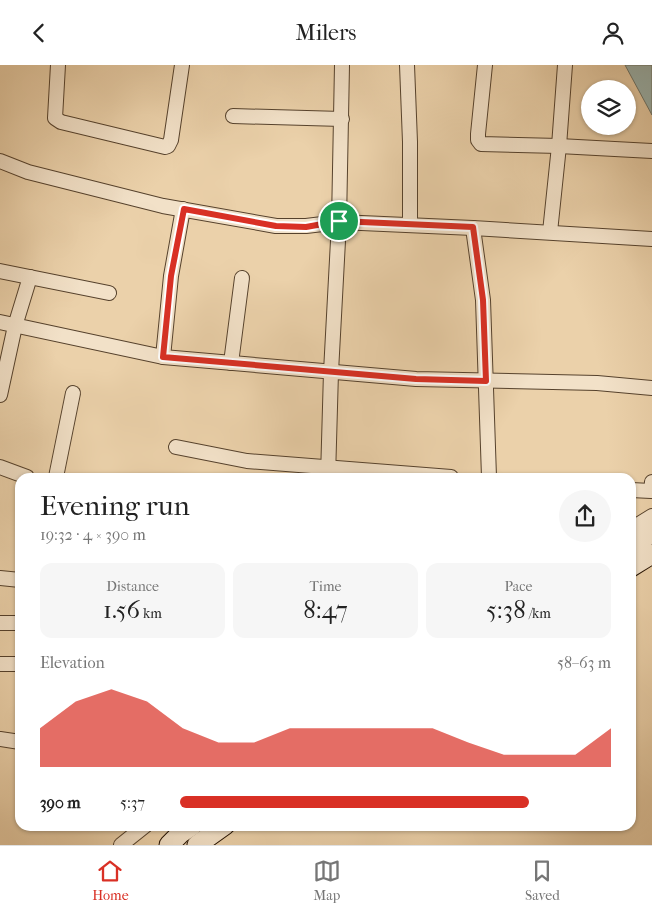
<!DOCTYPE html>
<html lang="en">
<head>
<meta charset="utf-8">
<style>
  :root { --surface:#fff; --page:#f6f6f6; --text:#222; --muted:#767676; --line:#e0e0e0; --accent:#d93025 }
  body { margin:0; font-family:"IM FELL French Canon",serif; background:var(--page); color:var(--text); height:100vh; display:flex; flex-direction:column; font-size:19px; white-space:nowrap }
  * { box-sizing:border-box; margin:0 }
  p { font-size:16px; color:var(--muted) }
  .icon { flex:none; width:28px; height:28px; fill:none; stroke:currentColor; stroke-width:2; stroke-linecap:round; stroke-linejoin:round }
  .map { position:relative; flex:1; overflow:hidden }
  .panel { position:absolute; left:15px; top:408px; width:621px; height:358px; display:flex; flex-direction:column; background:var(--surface); border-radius:15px; box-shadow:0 1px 4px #0004 }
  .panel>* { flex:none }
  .tools { position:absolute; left:581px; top:15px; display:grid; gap:10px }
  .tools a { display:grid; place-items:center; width:55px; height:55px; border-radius:50%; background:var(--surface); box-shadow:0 1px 4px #0004; font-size:25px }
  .pin { position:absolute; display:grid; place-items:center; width:42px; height:42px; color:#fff; margin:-21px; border:2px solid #fff; border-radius:50%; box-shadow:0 1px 5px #0007 }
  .round { display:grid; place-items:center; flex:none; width:52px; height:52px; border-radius:26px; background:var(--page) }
  .headline { display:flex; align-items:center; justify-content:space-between; height:85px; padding:0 25px }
  h1 { font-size:28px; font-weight:600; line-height:38px }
  .metrics { display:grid; grid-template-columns:repeat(3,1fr); gap:8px; height:85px; padding:5px 25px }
  .metrics div { display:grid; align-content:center; border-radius:12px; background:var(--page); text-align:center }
  .metrics b { font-size:25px; font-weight:600 }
  .metrics small { font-size:14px; font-weight:400 }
  .metrics p { font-size:14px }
  .chart { height:140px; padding:10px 25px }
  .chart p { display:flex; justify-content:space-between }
  .chart svg { width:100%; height:90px; margin-top:5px; fill:var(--accent); opacity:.7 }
  ul { padding:0 25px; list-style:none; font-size:16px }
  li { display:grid; grid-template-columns:80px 60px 1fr; align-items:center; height:38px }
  li i { height:12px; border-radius:6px; background:var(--accent) }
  header { display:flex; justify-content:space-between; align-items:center; height:65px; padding:0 25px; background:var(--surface); font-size:22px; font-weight:600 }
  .tab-bar { display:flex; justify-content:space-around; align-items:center; height:70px; border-top:1px solid var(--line); background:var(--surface); font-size:14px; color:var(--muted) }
  .tab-bar a { display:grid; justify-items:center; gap:2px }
  .tab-bar .current { color:var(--accent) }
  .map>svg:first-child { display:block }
  .water { fill:#9ab5b1; stroke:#6b746b }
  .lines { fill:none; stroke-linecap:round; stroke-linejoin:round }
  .street-casing { stroke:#56422d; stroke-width:16 }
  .secondary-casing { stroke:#241203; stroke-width:21 }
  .street { stroke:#f2e1c8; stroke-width:14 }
  .secondary { stroke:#f2e1c8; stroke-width:19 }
  .route-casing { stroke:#fff; stroke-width:10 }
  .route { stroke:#d93025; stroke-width:6 }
</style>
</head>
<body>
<header><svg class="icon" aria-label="back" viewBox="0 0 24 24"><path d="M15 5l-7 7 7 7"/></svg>Milers<svg class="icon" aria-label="person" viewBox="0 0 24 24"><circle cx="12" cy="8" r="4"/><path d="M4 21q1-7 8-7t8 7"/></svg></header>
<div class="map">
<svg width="652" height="780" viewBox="0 0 652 780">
  <rect width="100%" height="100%" fill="#ebd1aa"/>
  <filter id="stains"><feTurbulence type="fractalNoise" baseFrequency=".004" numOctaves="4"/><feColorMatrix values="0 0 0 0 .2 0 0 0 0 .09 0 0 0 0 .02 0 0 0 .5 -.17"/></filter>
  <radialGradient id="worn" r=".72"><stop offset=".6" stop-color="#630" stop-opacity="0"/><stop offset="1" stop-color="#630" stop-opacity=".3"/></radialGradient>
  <!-- water -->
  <path class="water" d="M625 0H652V50Z"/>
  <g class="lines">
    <defs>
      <g id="street">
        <path d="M58 0 55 53 61 57 165 82 168 81 171 75 182 0"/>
        <path d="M407 0 410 77V160"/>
        <path d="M485 0 478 69V75L481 79 559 81 652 86"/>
        <path d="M233 51 342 54"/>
        <path d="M0 96 28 107 163 141 276 161H306L339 157 473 163 652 174"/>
        <path d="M473 163 483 235 489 412"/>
        <path d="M550 167 559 81 565 0"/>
        <path d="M0 206 109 228"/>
        <path d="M0 257 163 292 416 314 597 318 652 323"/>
        <path d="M163 292 171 211 183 144"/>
        <path d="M231 298 242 213"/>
        <path d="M0 330 15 261 30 212"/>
        <path d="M176 382 247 396 451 412"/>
        <path d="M0 402 27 412"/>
        <path d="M56 412 73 328"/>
        <path d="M328 412 331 307 339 157 342 0"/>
        <path d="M631 425 651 426 652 417"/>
        <path d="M631 464 652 451"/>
        <path d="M0 513 20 515"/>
        <path d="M0 558H20"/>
        <path d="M0 599H20"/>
        <path d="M0 674 20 677"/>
        <path d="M121 780 146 760"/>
      </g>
      <g id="secondary">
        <path d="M631 481 652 468"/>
        <path d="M631 502 652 489"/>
        <path d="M169 780 181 768 193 760"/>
        <path d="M197 780 225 760"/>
      </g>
    </defs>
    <!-- street casing -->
    <use href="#street" class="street-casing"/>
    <!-- secondary casing -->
    <use href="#secondary" class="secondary-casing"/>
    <!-- street -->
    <use href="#street" class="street"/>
    <!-- secondary -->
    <use href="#secondary" class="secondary"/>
  </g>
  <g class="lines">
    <defs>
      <path id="route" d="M184 144 276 161 306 162 339 156 473 162 483 235 486 316 416 314 163 292 171 211Z"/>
    </defs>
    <!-- route casing -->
    <use href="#route" class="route-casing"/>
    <!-- route -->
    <use href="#route" class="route"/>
  </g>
  <rect width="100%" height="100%" filter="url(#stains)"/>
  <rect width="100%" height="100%" fill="url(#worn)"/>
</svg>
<div class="tools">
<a><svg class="icon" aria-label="layers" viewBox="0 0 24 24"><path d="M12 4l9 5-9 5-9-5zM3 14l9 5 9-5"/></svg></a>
</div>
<div class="pin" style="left:339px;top:156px;background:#1e9e55"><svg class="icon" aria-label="arrive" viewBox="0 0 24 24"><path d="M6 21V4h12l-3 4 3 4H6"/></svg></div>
<section class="panel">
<div class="headline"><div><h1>Evening run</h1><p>19:32 · 4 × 390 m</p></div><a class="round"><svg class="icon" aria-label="share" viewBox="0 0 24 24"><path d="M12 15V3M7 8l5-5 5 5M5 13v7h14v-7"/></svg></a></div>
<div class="metrics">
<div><p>Distance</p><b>1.56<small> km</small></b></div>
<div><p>Time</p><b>8:47</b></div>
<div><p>Pace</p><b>5:38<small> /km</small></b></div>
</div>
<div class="chart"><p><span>Elevation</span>58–63 m</p>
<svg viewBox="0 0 160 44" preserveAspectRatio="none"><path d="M0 44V25L10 12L20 6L30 12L40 25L50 32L60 32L70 25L80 25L90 25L100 25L110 25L120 32L130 38L140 38L150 38L160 25V44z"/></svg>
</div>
<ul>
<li><b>390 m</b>5:37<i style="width:81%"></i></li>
</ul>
</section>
</div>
<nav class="tab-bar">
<a class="current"><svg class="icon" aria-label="home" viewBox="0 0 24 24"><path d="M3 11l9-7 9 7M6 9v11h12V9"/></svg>Home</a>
<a><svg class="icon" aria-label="map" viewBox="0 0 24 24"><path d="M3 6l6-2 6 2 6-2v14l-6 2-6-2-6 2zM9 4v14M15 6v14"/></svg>Map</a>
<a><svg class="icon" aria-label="saved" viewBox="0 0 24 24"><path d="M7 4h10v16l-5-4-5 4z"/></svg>Saved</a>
</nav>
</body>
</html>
